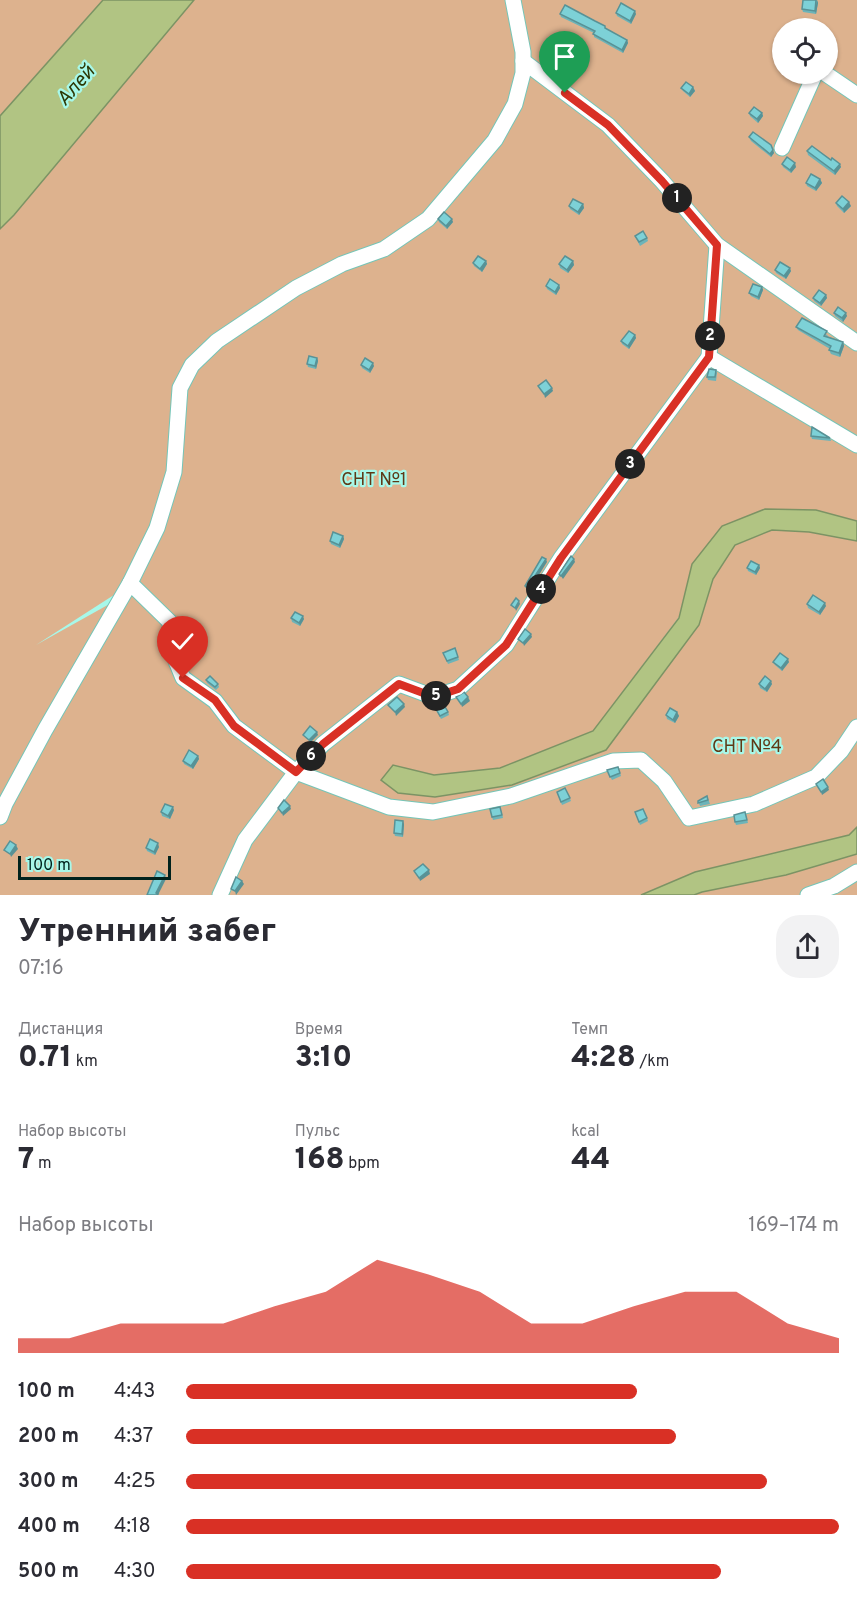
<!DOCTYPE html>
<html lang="ru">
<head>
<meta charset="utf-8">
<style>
  :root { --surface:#fff; --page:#f2f2f3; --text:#2b2b33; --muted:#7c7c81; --accent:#d93025 }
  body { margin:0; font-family:Overpass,sans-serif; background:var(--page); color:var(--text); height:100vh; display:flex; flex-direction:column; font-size:22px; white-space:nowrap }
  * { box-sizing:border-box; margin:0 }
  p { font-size:20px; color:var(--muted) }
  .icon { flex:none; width:33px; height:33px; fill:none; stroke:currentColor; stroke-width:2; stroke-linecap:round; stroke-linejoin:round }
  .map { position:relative; height:895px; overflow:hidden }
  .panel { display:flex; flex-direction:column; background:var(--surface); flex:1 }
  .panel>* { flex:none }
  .controls { position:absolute; left:772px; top:18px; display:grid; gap:12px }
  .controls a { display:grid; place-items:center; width:66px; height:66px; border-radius:50%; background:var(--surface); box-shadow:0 2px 4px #0004; font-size:30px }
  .scale { position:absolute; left:18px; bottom:15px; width:153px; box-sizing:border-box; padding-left:6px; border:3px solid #00221d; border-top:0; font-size:16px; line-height:21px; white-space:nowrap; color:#00221d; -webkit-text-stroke:4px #a7f8e9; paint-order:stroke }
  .pin { position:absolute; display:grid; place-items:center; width:51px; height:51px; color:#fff; margin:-62px -26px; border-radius:50% 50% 50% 0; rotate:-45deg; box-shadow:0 0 6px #0007 }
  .pin .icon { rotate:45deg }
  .km { position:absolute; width:30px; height:30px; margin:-15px; border-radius:50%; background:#222; color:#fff; font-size:16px; line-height:30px; text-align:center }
  .round { display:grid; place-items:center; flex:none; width:63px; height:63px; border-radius:24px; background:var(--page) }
  .overview { display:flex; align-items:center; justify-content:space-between; height:102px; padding:0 18px }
  h1 { font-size:33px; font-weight:800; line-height:45px }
  .stats { display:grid; grid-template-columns:repeat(3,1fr); gap:9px; height:102px; padding:6px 18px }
  .stats div { display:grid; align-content:center }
  .stats b { font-size:30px; font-weight:800 }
  .stats small { font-size:16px; font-weight:400 }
  .stats p { font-size:16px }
  .chart { height:168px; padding:12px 18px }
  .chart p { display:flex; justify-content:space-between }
  .chart svg { width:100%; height:108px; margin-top:6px; fill:var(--accent); opacity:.7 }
  ul { padding:0 18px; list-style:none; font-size:20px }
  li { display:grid; grid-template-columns:96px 72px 1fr; align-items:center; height:45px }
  li i { height:15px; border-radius:8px; background:var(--accent) }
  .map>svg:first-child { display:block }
  .green { fill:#ddb28e; fill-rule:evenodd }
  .water { fill:#b1c483; stroke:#7c9364; stroke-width:1.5 }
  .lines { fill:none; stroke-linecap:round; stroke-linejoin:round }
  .minor-casing { stroke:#75c5b7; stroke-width:17 }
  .minor { stroke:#fff; stroke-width:15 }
  .wall { fill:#6cb4b9 }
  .shaded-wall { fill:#589296 }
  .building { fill:#7dd1d7; stroke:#589296; stroke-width:1.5 }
  .route-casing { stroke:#fff; stroke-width:12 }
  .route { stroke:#d93025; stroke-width:8 }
  .labels { text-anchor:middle; stroke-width:4.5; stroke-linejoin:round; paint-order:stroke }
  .park-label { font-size:18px; fill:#5e3916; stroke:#a7f8e9 }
  .water-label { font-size:20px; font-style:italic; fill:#2d3805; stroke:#a7f8e9 }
</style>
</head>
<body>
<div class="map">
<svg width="857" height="895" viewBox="0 0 857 895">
  <rect width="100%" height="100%" fill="#a7f8e9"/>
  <!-- green -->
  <g class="green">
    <path d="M0 0H103L0 116Z"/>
    <path d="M194 0H857V521L816 510 765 509 692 564 679 617 593 731 500 768 434 775 393 765 398 793 435 797 512 785 606 750 699 625 713 579 735 545 772 530 809 532 857 541V827L849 835 695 872 641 895H0V229L14 215ZM783 28H828V74H783ZM191 357 158 530 122 597 36 645 117 593 152 525 168 472Z"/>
    <path d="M857 854V895H694L702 892 785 875Z"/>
  </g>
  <!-- water -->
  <g class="water">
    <path d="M103 0H194L14 215 0 229V116Z"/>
    <path d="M765 509 816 510 857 521V541L809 532 772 530 735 545 713 579 699 625 606 750 512 785 435 797 398 793 381 780 393 765 434 775 500 768 593 731 679 618 692 564 722 526Z"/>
    <path d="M857 827V854L786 875 702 892 694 895H641L695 872 849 835Z"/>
  </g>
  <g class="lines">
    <defs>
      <g id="minor">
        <path d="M523 61 608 125 662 181 717 245 857 343"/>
        <path d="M826 74 857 95"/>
        <path d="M782 148 815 74"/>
        <path d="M709 357 717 245"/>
        <path d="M130 583 170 622 171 649 183 678 215 701 234 726 296 772 389 807 433 812 511 796 613 761 641 760 664 781 689 818 754 804 816 777 841 751 857 727"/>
        <path d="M0 817 5 804 45 730 130 583 157 528 174 472 180 388 192 365 217 341 296 288 342 264 384 249 428 219 495 140 515 104 523 73V52L513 0"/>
        <path d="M220 895 245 840 296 772 323 744 399 684 434 697 458 689 506 645 561 558 709 357 857 445"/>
        <path d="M808 895 834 886 857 872"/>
      </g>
    </defs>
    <!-- minor casing -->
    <use href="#minor" class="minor-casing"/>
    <!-- minor -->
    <use href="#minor" class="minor"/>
  </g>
  <!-- wall -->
  <g class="wall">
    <path d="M817 0 818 3 816 14 803 12 802 9Z"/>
    <path d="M616 13 636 14 631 24 617 16Z"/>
    <path d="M560 14 627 40 628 43 623 53 594 37V33L561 17Z"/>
    <path d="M693 87 695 91 690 97 683 91 681 88Z"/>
    <path d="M749 113H762L763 116 758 123 750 116Z"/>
    <path d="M749 137 771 145 774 153 771 157 751 141Z"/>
    <path d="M807 151 841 167 835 175 808 155Z"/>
    <path d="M782 164 796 167 791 173 783 167Z"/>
    <path d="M820 179 822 183 816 191 807 186 806 183Z"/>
    <path d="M836 203 851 206 844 213 837 206Z"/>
    <path d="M583 204 584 208 579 215 570 209 569 206Z"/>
    <path d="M438 219 453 222 447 229 439 222Z"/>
    <path d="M635 236 647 238 648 241 640 246Z"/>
    <path d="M486 261 487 264 482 272 474 266 473 263Z"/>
    <path d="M573 261 574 265 568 273 560 268 559 264Z"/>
    <path d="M775 270 791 271 786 279 776 273Z"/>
    <path d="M559 285 560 288 556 295 547 289 546 286Z"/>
    <path d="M762 287 763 290 759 300 751 296 749 293Z"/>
    <path d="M826 295 827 298 821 306 814 301 813 298Z"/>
    <path d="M834 313 847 316 843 322 835 316Z"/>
    <path d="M796 327 828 335 827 336 843 342 844 346 840 357 831 354 829 350 830 349 798 330Z"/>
    <path d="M635 335 636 338 629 349 622 344 621 341Z"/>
    <path d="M317 358 318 361 316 369 308 367 307 364Z"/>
    <path d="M361 365 374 366 370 373 362 368Z"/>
    <path d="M716 370 717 373 716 381 708 380 707 377Z"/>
    <path d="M811 436 830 438 831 441 812 439Z"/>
    <path d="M343 536 344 539 340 548 331 544 330 541Z"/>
    <path d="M759 565 760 568 756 575 748 571 747 568Z"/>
    <path d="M807 604 826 606 820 615 808 608Z"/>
    <path d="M291 618 304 619 300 626 292 622Z"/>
    <path d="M455 648 459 660 448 664 443 653Z"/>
    <path d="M773 662H789L782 671 775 665Z"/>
    <path d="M206 680 218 684 219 687 216 690 207 683Z"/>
    <path d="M759 684H772L767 692 760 688Z"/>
    <path d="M436 709 448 712 449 715 441 719Z"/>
    <path d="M677 712 679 716 675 723 667 719 666 715Z"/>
    <path d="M198 756 199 759 193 769 184 764 183 761Z"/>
    <path d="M618 767 621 776 612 780 607 770Z"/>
    <path d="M565 788 571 801 562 805 557 792Z"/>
    <path d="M707 796 710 804 700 806 698 801Z"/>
    <path d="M643 809 648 821 640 825 635 812Z"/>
    <path d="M174 810 170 819 162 816 161 812Z"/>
    <path d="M501 810 503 818 493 820 492 817Z"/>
    <path d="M746 816 748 823 736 825 735 822Z"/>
    <path d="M404 824 403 837 395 836 394 833Z"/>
    <path d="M159 847 155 855 147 851 146 848Z"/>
  </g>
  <!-- shaded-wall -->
  <g class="shaded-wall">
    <path d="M817 0 818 3 816 14 815 11Z"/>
    <path d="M635 11 636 14 631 24 630 21Z"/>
    <path d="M627 40 628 43 623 53 622 50Z"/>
    <path d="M693 87 695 91 690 97 689 94Z"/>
    <path d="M762 113 763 116 758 123 757 119Z"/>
    <path d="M773 150 774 153 771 157 770 154Z"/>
    <path d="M795 163 796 167 791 173 790 170Z"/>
    <path d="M840 164 841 167 835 175 834 171Z"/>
    <path d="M820 179 822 183 816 191 815 188Z"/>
    <path d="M849 202 851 206 844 213 843 209Z"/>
    <path d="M583 204 584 208 579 215 578 212Z"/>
    <path d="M452 219 453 222 447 229 446 226Z"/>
    <path d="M486 261 487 264 482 272 480 269Z"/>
    <path d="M573 261 574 265 568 273 567 270Z"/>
    <path d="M790 268 791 271 786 279 784 276Z"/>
    <path d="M559 285 560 288 556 295 555 292Z"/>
    <path d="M762 287 763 290 759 300 758 297Z"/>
    <path d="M826 295 827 298 821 306 820 303Z"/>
    <path d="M846 313 847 316 843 322 842 318Z"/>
    <path d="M635 335 636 338 629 349 628 346Z"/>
    <path d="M843 342 844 346 840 357 839 353Z"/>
    <path d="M317 358 318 361 316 369 315 366Z"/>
    <path d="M373 363 374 366 370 373 369 370Z"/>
    <path d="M552 388 553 391 545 398 544 394Z"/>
    <path d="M343 536 344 539 340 548 339 545Z"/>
    <path d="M546 559 547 562 529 591 527 588Z"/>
    <path d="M574 559 575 562 563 579 561 576Z"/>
    <path d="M759 565 760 568 756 575 755 572Z"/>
    <path d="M519 601 520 604 516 611 515 608Z"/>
    <path d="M825 603 826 606 820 615 819 612Z"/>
    <path d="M303 616 304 619 300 626 299 623Z"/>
    <path d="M531 634 532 637 524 646 523 643Z"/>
    <path d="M788 659 789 662 782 671 781 668Z"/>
    <path d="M771 681 772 684 767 692 765 689Z"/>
    <path d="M468 697 470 701 462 707 461 704Z"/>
    <path d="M404 704 405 707 396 716 395 712Z"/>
    <path d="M677 712 679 716 675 723 673 720Z"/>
    <path d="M317 732 318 735 310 743 309 740Z"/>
    <path d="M198 756 199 759 193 769 191 766Z"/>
    <path d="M828 787 829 790 822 795 821 792Z"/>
    <path d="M290 806 291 809 283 816 282 813Z"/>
    <path d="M173 807 174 810 170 819 168 816Z"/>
    <path d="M403 821 404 824 403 837 402 834Z"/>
    <path d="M158 843 159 847 155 855 154 852Z"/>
    <path d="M16 845 18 849 11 857 10 854Z"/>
    <path d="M429 870 430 874 420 881 419 878Z"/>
    <path d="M165 875 166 879 158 895H157L156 893Z"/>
    <path d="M242 881 244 884 236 895 235 891Z"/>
  </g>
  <!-- building -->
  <g class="building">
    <path d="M803 0H816L815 11 802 9Z"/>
    <path d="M621 3 635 11 630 21 616 13Z"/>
    <path d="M565 5 595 21 605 26V28L627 40 622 50 593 34 595 31 560 14Z"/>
    <path d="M686 82 693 87 689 94 681 88Z"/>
    <path d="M754 107 762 113 757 119 749 113Z"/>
    <path d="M753 132 771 145 773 150 770 154 749 137Z"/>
    <path d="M812 146 831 160 832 158 840 164 834 171 807 151Z"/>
    <path d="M787 157 795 163 790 170 782 164Z"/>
    <path d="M811 174 820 179 815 188 806 183Z"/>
    <path d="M842 196 849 202 843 209 836 203Z"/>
    <path d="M573 199 583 204 578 212 569 206Z"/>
    <path d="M444 212 452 219 446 226 438 219Z"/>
    <path d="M643 231 647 238 639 242 635 236Z"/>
    <path d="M478 256 486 261 480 269 473 263Z"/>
    <path d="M565 256 573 261 567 270 559 264Z"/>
    <path d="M780 262 790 268 784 276 775 270Z"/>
    <path d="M550 279 559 285 555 292 546 286Z"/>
    <path d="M753 284 762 287 758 297 749 293Z"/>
    <path d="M819 290 826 295 820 303 813 298Z"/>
    <path d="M838 307 846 313 842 318 834 313Z"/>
    <path d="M802 318 827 331 824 336 843 342 839 353 829 350 831 346 796 327Z"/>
    <path d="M629 331 635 335 628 346 621 341Z"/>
    <path d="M309 356 317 358 315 366 307 364Z"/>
    <path d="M365 358 373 363 369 370 361 365Z"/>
    <path d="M709 369 716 370 715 377H707Z"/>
    <path d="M546 380 552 388 544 394 538 386Z"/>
    <path d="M812 427 830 438 811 436Z"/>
    <path d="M333 532 343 536 339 545 330 541Z"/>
    <path d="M571 556 574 559 561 576 559 574Z"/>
    <path d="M542 557 546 559 527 588 525 586Z"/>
    <path d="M751 561 759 565 755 572 747 568Z"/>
    <path d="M813 595 825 603 819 612 807 604Z"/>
    <path d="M516 598 519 601 515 608 511 605Z"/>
    <path d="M295 612 303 616 299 623 291 618Z"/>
    <path d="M525 629 531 634 523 643 518 639Z"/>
    <path d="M455 648 458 657 447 661 443 653Z"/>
    <path d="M780 653 788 659 781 668 773 662Z"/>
    <path d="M210 676 218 684 215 687 206 680Z"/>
    <path d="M765 676 771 681 765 689 759 684Z"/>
    <path d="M464 692 468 697 461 704 456 697Z"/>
    <path d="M397 697 404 704 395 712 388 705Z"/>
    <path d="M444 705 448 712 440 716 436 709Z"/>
    <path d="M670 708 677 712 673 720 666 715Z"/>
    <path d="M310 726 317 732 309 740 303 735Z"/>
    <path d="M189 750 198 756 191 766 183 761Z"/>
    <path d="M618 767 620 773 610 777 607 770Z"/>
    <path d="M823 779 828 787 821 792 816 784Z"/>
    <path d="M565 788 570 798 561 802 557 792Z"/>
    <path d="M707 796 708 800 698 803V801Z"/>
    <path d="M284 800 290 806 282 813 278 808Z"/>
    <path d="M165 804 173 807 168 816 161 812Z"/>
    <path d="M500 807 502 815 492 817 490 809Z"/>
    <path d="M643 809 647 818 639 822 635 812Z"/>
    <path d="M745 812 747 820 735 822 734 815Z"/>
    <path d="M395 820 403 821 402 834 394 833Z"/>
    <path d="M150 839 158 843 154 852 146 848Z"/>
    <path d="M10 841 16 845 10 854 4 850Z"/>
    <path d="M423 864 429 870 419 878 414 871Z"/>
    <path d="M157 871 165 875 156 893 158 894 157 895H147Z"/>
    <path d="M236 877 242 881 235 891 231 889Z"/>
  </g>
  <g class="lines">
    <defs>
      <path id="route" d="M183 678 215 700 234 726 296 772 323 744 399 684 434 697 458 689 506 645 561 558 709 357 717 245 662 181 608 125 565 93"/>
    </defs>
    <!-- route casing -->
    <use href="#route" class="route-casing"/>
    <!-- route -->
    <use href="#route" class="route"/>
  </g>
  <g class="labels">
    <!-- park labels -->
    <g class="park-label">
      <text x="374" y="485">СНТ №1</text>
      <text x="747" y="752">СНТ №4</text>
    </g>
    <!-- water labels -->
    <g class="water-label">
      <text transform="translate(75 85) rotate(-49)" y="7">Алей</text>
    </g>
  </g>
</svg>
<div class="controls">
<a><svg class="icon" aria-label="locate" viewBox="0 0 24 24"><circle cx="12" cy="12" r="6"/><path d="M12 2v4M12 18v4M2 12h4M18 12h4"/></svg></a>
</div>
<div class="scale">100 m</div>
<div class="pin" style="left:565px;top:93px;background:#1e9e55"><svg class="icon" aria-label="arrive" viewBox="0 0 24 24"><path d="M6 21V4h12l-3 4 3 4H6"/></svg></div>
<div class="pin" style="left:183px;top:678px;background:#d93025"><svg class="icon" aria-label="check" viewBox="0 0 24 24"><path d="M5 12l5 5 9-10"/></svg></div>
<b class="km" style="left:677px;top:198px">1</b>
<b class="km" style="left:710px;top:336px">2</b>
<b class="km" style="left:630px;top:464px">3</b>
<b class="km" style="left:541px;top:589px">4</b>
<b class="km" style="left:436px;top:696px">5</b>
<b class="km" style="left:311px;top:756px">6</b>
</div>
<section class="panel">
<div class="overview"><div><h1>Утренний забег</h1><p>07:16</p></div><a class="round"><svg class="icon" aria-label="share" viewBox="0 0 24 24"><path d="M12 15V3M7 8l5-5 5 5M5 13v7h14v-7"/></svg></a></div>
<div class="stats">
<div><p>Дистанция</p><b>0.71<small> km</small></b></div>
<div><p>Время</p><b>3:10</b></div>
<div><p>Темп</p><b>4:28<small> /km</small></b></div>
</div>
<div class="stats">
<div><p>Набор высоты</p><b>7<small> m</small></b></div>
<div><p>Пульс</p><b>168<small> bpm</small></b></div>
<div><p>kcal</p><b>44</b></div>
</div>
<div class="chart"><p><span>Набор высоты</span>169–174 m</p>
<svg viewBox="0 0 160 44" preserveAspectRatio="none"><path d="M0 44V38L10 38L20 32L30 32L40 32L50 25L60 19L70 6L80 12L90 19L100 32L110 32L120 25L130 19L140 19L150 32L160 38V44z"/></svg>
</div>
<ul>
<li><b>100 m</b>4:43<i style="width:69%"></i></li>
<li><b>200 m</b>4:37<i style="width:75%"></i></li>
<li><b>300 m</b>4:25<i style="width:89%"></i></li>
<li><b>400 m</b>4:18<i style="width:100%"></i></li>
<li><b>500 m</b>4:30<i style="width:82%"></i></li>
</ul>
</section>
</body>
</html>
